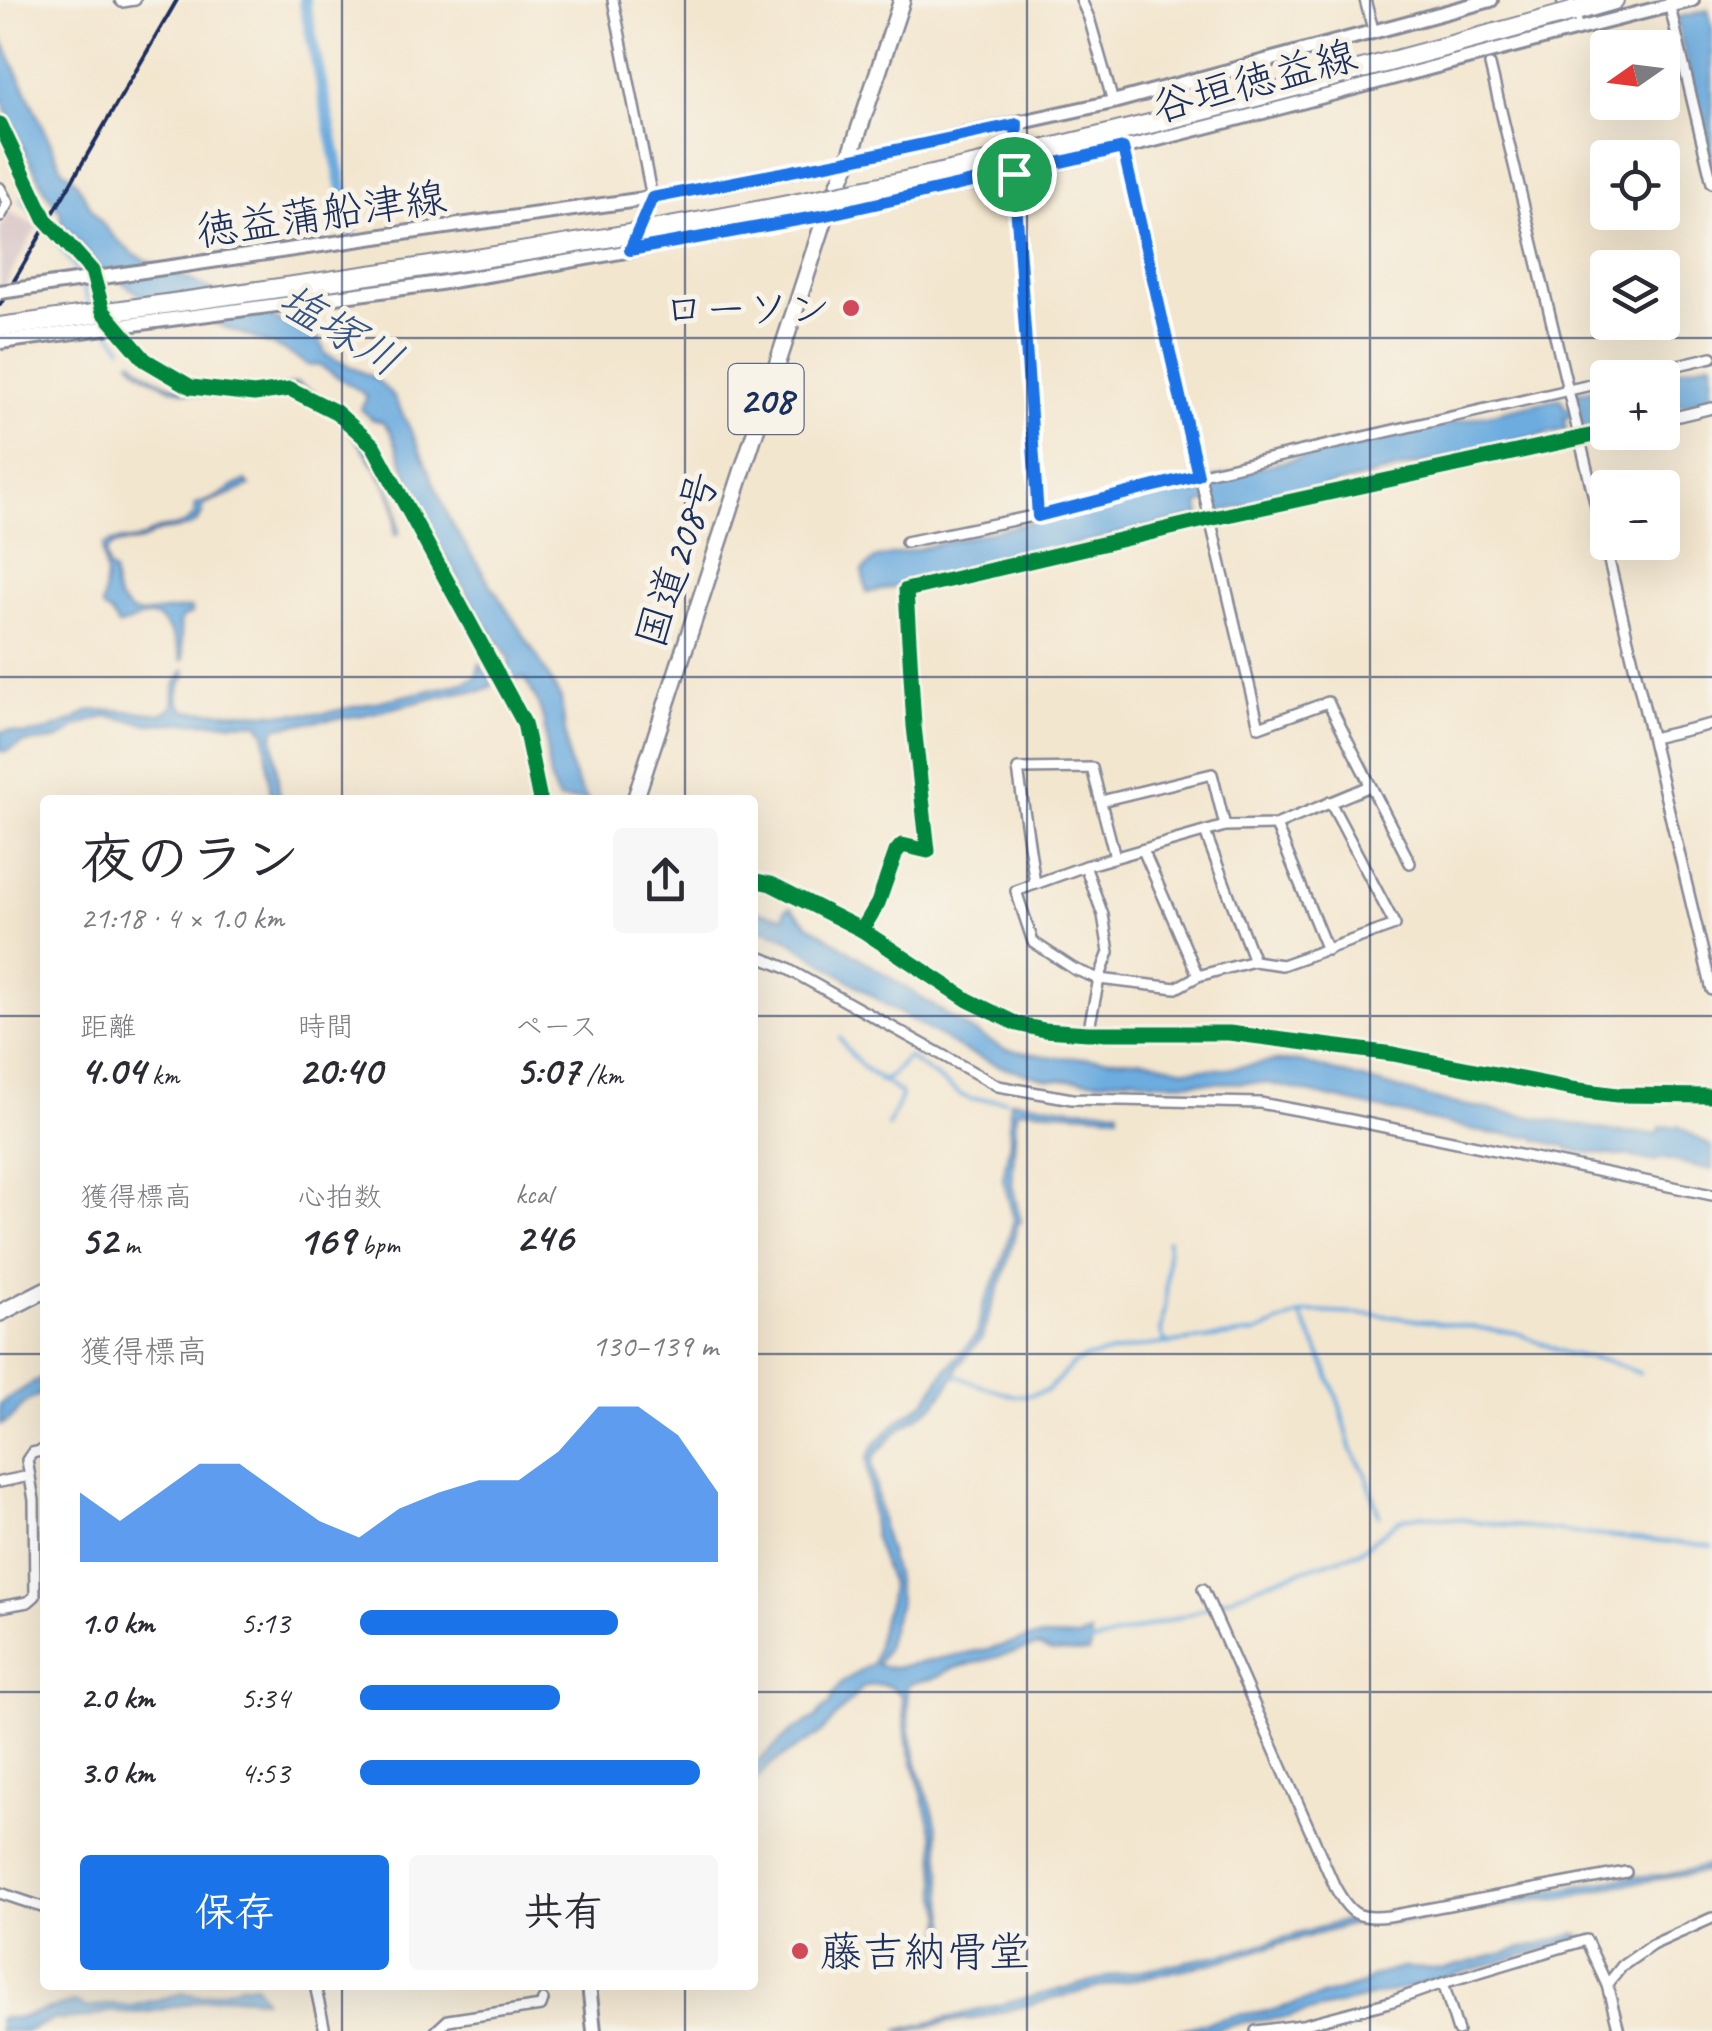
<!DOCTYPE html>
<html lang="ja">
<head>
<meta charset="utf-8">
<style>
  :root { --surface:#fff; --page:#f7f7f7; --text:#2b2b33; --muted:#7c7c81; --accent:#1a73e8 }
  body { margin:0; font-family:Caveat,"Klee One",sans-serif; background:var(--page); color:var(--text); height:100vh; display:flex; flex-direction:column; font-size:38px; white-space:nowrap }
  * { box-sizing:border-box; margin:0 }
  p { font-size:32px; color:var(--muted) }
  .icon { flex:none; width:55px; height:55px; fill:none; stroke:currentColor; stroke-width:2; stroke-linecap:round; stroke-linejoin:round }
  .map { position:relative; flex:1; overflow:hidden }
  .side { position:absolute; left:40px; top:795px; width:718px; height:1195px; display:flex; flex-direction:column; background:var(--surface); border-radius:10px; box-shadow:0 10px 40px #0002 }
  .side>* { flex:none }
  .needle { width:65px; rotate:256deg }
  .tools { position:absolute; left:1590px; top:30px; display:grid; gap:20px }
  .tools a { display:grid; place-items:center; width:90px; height:90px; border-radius:10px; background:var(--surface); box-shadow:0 10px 40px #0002; font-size:50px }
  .pin { position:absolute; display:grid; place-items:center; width:85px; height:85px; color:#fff; margin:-42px; border:5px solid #fff; border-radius:50%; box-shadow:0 2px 10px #0007 }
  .round { display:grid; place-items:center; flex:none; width:105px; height:105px; border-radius:10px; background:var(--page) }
  .head { display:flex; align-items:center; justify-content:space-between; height:170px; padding:0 40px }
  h1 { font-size:55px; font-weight:800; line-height:75px }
  .metrics { display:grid; grid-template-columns:repeat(3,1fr); gap:15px; height:170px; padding:10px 40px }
  .metrics div { display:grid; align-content:center }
  .metrics b { font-size:42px; font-weight:800 }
  .metrics small { font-size:28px; font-weight:400 }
  .metrics p { font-size:28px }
  .chart { height:280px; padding:20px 40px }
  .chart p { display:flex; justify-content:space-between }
  .chart svg { width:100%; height:180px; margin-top:10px; fill:var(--accent); opacity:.7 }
  .primary-button { display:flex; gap:20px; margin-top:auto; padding:20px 40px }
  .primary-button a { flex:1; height:115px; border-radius:10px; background:var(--accent); color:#fff; font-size:40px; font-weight:800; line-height:115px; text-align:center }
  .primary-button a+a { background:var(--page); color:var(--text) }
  ul { padding:0 40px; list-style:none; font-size:32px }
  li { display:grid; grid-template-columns:160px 120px 1fr; align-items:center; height:75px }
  li i { height:25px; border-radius:12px; background:var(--accent) }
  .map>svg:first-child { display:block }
  .industrial { fill:#d2bec1 }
  .water { fill:#6cacdf; stroke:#446e9e; stroke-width:2.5 }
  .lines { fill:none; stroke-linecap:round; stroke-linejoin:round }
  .stream { stroke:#6cacdf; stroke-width:4 }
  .canal { stroke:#6cacdf; stroke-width:12 }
  .minor-casing { stroke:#878a96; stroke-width:14 }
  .secondary-casing { stroke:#878a96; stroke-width:18 }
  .trunk-casing { stroke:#878a96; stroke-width:20 }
  .motorway-casing { stroke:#878a96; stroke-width:22 }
  .minor { stroke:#fff; stroke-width:9 }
  .secondary { stroke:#fff; stroke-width:12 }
  .trunk { stroke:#fff; stroke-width:15 }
  .motorway { stroke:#fff; stroke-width:18 }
  .rail { stroke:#1b2f5e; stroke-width:4 }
  .secondary-bridge-casing { stroke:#878a96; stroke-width:18; stroke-linecap:butt }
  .motorway-bridge-casing { stroke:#878a96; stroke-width:22; stroke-linecap:butt }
  .secondary-bridge { stroke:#fff; stroke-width:12 }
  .motorway-bridge { stroke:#fff; stroke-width:18 }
  .cycleway-casing { stroke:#f7f3e8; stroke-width:21 }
  .cycleway { stroke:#00873e; stroke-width:15 }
  .route-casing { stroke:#fff; stroke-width:20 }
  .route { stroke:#1a73e8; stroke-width:12 }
  .grid { fill:none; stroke:#1b2f5e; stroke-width:2.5; stroke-opacity:0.55 }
  .poi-dot { fill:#d1495b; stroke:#f7f3e8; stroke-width:4 }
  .labels { text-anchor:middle; stroke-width:10; stroke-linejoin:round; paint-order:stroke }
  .shield { fill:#f7f3e8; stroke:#5d6a87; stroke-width:2.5 }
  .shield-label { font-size:40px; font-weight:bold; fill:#1b2f5e }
  .street-label { font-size:42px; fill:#1b2f5e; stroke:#f7f3e8 }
  .poi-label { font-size:42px; fill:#1b2f5e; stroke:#f7f3e8; text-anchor:end }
  .water-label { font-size:45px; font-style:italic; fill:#335485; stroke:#f7f3e8 }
</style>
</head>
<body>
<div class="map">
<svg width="1712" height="2031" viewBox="0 0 1712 2031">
  <rect width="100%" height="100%" fill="#f7f3e8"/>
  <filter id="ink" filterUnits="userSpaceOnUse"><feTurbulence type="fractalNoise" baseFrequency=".01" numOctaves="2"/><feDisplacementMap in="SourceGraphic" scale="20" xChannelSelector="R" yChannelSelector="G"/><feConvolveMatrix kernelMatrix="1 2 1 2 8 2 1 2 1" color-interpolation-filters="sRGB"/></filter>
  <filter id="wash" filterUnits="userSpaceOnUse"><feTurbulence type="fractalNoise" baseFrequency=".0048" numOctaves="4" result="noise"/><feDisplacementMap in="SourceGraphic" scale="40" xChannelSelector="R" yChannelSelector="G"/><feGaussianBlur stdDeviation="2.25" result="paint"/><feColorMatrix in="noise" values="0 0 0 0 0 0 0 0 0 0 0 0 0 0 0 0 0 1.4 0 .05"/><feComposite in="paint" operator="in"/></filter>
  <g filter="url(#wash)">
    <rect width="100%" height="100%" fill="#f3e6cf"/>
    <!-- industrial -->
    <path class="industrial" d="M10 212 37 227 0 293V228Z"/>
    <!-- water -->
    <g class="water">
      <path d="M1708 10 1712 27V170L1676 18Z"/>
      <path d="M0 35 63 170C78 177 86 203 97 217 108 231 120 243 133 254L319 339 326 355 376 379 394 397 415 439 451 523 538 658 561 699 569 763 580 789 588 800H559C544 775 549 750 544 723 541 706 533 693 525 679L509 678 504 669 511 660 477 611 425 520 391 432 383 422 372 419 361 409 367 397 360 391 320 366 308 365 284 350 139 294 98 266 61 222V213L48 195 20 142 0 95Z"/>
      <path d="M132 359C158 389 198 392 235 396 242 396 253 399 259 398 273 395 282 384 297 383L318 395 338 413 365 444 396 501 399 534 395 535C394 525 397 515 394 504 384 473 330 393 296 386 288 384 271 398 261 401 215 396 163 398 130 361Z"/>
      <path d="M1712 361V398L1663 409 1662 378H1642Z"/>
      <path d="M1607 386V422L1582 428 1576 415 1564 418 1566 429 1215 513 1211 500 1198 504 1200 515 867 593 862 571 875 559 1193 484 1195 494 1210 492 1208 479 1561 398 1565 409 1575 406 1573 394Z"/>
      <path d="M246 481 250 486 204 505C201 530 182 528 162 531 153 532 149 538 141 541 127 545 115 539 105 553L108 568 113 572 114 578 115 590 119 600 131 612 140 614 191 608 192 613 182 618 180 624 184 659 181 660C178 646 167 616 149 616 141 617 127 623 118 626L111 614 102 608 106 576 102 551 104 545C115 539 124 541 136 540 146 538 149 531 159 529 175 526 184 528 195 514V506C199 503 205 502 210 500 222 495 233 485 246 481Z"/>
      <path d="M480 664 491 679 492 686 481 691 460 692 363 715 277 727 273 734 280 800H271L265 733 258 723 202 722 150 724 107 716 76 726 65 736 55 740 23 743 7 751H0V732L10 731 24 735 43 732 74 720 89 711 112 710 162 714C176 708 173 703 174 690 175 682 180 676 184 670L186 676C179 685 177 695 180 705L186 711 321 714 464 683 476 677Z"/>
      <path d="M791 907 808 924 969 1029 1004 1049 1051 1057 1148 1060 1184 1069H1226L1277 1061 1300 1062 1446 1102 1617 1132 1657 1134 1661 1127 1678 1126 1712 1147V1170L1661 1158 1655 1161 1637 1159 1630 1155 1618 1156 1569 1150 1564 1146 1537 1140 1535 1137 1488 1133 1267 1083 1151 1082 1133 1077 1102 1081 1047 1079 1000 1066 966 1052 886 1005 786 938 766 930H753V910L784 917 785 910Z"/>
      <path d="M1010 1100 1076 1108 1118 1109V1115L1020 1109 1016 1112 1012 1185 1021 1222 1018 1223 1005 1272 989 1313 982 1338 958 1366 956 1375 935 1404 898 1431 877 1453 872 1462 883 1531 895 1574 899 1602 885 1650 877 1664 884 1667H897L976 1651H984L1025 1639 1043 1637 1079 1638 1090 1634 1092 1643 1089 1653 1052 1652 1038 1646 948 1670C932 1684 921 1677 907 1686 906 1714 911 1743 919 1770 925 1790 935 1810 937 1830 943 1874 942 1919 957 1960L953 1963 942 1939 944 1917 938 1892 934 1837 907 1741 902 1697C895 1684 876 1682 863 1687L821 1733 782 1757 767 1768 753 1785V1766L793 1730 816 1718 822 1709 830 1704 834 1693 843 1682 873 1663 883 1617 889 1601 891 1585 874 1538 867 1459 875 1444 897 1422 926 1401 945 1371 977 1334 983 1306 1001 1267 1014 1219 1003 1179 1010 1141Z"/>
      <path d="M45 1375V1393C38 1396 29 1398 24 1404 15 1413 13 1420 0 1425V1404Z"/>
      <path d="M1712 1865V1871L1613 1886 1560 1899H1540L1494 1908 1483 1907 1412 1921 1353 1924 1213 1963 1116 1983 973 2019C947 2019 923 2031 897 2031L1113 1976 1239 1951 1343 1921 1442 1914 1489 1902 1629 1877 1667 1875Z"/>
      <path d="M1576 1934 1583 1937 1575 1941 1402 1989 1288 2017 1244 2022 1212 2031H1176L1236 2015 1270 2011 1363 1984 1373 1976 1402 1968 1444 1969Z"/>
      <path d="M240 1985H256L264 1999 224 1996 149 2012 128 2013 112 2011 86 2018 58 2020 57 2018 26 2031H0V2018H19L74 2002 88 2008 113 2004 132 2006 184 1993 202 1996Z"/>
    </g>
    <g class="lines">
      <!-- stream -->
      <g class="stream">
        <path d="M21 199 39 218 77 270 90 307"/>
        <path d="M108 330 122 347"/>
        <path d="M840 1038C858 1069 873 1073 900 1093L901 1097 888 1126"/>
        <path d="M879 1081 889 1078 908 1057 961 1095 970 1099 1005 1100"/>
        <path d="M1168 1240 1166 1301 1161 1333 1164 1341 1171 1344"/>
        <path d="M1301 1316 1325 1365 1340 1406 1352 1451 1366 1474 1379 1515"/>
        <path d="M956 1375 976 1384 1015 1396 1031 1395 1048 1390 1073 1364 1085 1358 1145 1346 1256 1333 1301 1314 1314 1312 1378 1315 1517 1333 1565 1353 1610 1362 1639 1373"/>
        <path d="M1091 1643 1187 1615 1278 1578 1359 1552 1399 1520 1422 1515 1583 1534 1712 1546"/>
      </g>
      <!-- canal -->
      <path class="canal" d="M304 0 351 230"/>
    </g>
  </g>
  <g filter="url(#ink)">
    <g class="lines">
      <defs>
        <g id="minor">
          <path d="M120 0 122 2 135 0"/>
          <path d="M613 0 652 198"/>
          <path d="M1081 0 1089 18 1113 102"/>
          <path d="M1365 0 1374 33"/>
          <path d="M1669 3 1712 183"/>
          <path d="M1490 65 1712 990"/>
          <path d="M0 124 45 219 92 271 104 312"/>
          <path d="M1123 148 1259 727 1328 702 1410 863"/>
          <path d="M0 188 8 203 0 217"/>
          <path d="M114 324 145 360 191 387 254 394 290 389 336 412 373 445 524 723 540 800"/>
          <path d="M1623 378 1712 357"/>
          <path d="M1662 420 1712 408"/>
          <path d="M1038 515 1198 475 1608 381"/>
          <path d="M906 542 1038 515 1014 173"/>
          <path d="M1652 738 1712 724"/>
          <path d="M1101 801 1212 774 1225 826"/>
          <path d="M1276 825 1327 950"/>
          <path d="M1205 832 1254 961"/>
          <path d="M1143 850 1198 976"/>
          <path d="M1085 866 1016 891 1033 942 1074 969 1099 979 1176 988 1198 976 1254 961 1282 965 1395 925 1330 802"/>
          <path d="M752 880 771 884 862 930 968 1000 1017 1024 1044 1030 1088 1033H1229L1393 1054 1572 1089 1617 1095 1712 1096"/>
          <path d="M1035 884 1018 769 1092 768 1115 857"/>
          <path d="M862 930 878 903 896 852 902 845 928 851 914 726 906 590 1209 519 1608 432"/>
          <path d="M752 954 784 967 998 1086 1072 1099 1260 1103 1351 1120 1712 1195"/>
          <path d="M1088 1033 1099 979 1109 952 1103 915 1085 866 1225 826 1276 825 1370 786"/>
          <path d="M0 1482 30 1476"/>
          <path d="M1203 1589 1335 1887C1350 1914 1357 1920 1389 1916L1626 1872"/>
          <path d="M0 1607 28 1602 35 1596 34 1500 27 1460 32 1453 45 1450"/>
          <path d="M0 1893 45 1908"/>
          <path d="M1443 1983 1458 2031"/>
          <path d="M315 1985 325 2031"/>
          <path d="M436 2031 448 2020 541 2006 543 2000"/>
          <path d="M1256 2031 1302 2025 1390 2002 1443 1983 1586 1940 1607 1985"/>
          <path d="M1619 2031 1607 1985 1622 1966 1652 1945 1712 1918"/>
        </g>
        <g id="secondary">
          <path d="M1015 161 1017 123"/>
          <path d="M424 230 652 198 849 160 1113 102 1491 0"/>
          <path d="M635 239 652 198"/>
          <path d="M433 284C664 246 894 204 1122 148 1312 101 1501 47 1692 0"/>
          <path d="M589 1985 594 2031"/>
        </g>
        <g id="trunk">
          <path d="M1565 0 1575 28"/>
          <path d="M635 800 826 215 849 160 902 0"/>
          <path d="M0 1313 45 1290"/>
        </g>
        <path id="motorway" d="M1572 12 1614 0"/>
      </defs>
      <!-- minor casing -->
      <use href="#minor" class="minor-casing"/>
      <!-- secondary casing -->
      <use href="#secondary" class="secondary-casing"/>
      <!-- trunk casing -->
      <use href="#trunk" class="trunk-casing"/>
      <!-- motorway casing -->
      <use href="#motorway" class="motorway-casing"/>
      <!-- minor -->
      <use href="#minor" class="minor"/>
      <!-- secondary -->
      <use href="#secondary" class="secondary"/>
      <!-- trunk -->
      <use href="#trunk" class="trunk"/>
      <!-- motorway -->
      <use href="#motorway" class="motorway"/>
      <!-- rail -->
      <path class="rail" d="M0 305 177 0"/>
      <defs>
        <g id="secondary-bridge">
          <path d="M0 292 424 230"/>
          <path d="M0 342 433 284"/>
        </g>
        <path id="motorway-bridge" d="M0 327C271 289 544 254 813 200 1069 149 1321 81 1572 12"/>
      </defs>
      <!-- secondary-bridge casing -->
      <use href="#secondary-bridge" class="secondary-bridge-casing"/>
      <!-- motorway-bridge casing -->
      <use href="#motorway-bridge" class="motorway-bridge-casing"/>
      <!-- secondary-bridge -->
      <use href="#secondary-bridge" class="secondary-bridge"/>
      <!-- motorway-bridge -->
      <use href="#motorway-bridge" class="motorway-bridge"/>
      <defs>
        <g id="cycleway">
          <path d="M0 124 45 219 92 271 103 311 145 360 191 387 254 394 290 389 336 412 373 445 524 723 540 800"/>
          <path d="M752 880 771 884 862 930 968 1000 1017 1024 1044 1030 1088 1033H1229L1393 1054 1572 1089 1617 1095 1712 1096"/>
          <path d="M862 930 878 903 896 852 902 845 928 851 914 726 906 590 1209 519 1608 432"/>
        </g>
      </defs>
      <!-- cycleway casing -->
      <use href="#cycleway" class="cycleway-casing"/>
      <!-- cycleway -->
      <use href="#cycleway" class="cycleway"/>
    </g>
  </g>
  <g class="lines" filter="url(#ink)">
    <defs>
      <path id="route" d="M1014 174 1017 124 848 160 652 198 630 250 826 215 1123 148 1198 475 1038 516 1014 174"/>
    </defs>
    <!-- route casing -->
    <use href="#route" class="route-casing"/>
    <!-- route -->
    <use href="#route" class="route"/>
  </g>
  <!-- grid -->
  <path class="grid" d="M342 0V800M685 0V800M1027 0V2031M1370 0V2031M0 338H1712M0 677H1712M0 1016H45M752 1016H1712M0 1354H45M752 1354H1712M0 1692H45M752 1692H1712M342 1985V2031M685 1985V2031"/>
  <!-- markers -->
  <g class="poi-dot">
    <circle cx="851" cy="308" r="10"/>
    <circle cx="800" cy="1951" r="10"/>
  </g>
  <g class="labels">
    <!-- shield labels -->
    <rect class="shield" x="728.5" y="364" width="75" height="70" rx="8"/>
    <g class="shield-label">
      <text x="766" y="413">208</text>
    </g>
    <!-- street labels -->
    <g class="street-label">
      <text transform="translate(1254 80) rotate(-15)" y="15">谷垣徳益線</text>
      <text transform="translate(321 213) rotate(-8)" y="15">徳益蒲船津線</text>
      <text transform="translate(676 559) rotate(-72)" y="15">国道208号</text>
    </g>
    <!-- poi labels -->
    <g class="poi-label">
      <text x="831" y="323">ローソン</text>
      <text x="820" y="1966" text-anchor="start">藤吉納骨堂</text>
    </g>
    <!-- water labels -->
    <g class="water-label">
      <text transform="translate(341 329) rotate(31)" y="16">塩塚川</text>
    </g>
  </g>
</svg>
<div class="tools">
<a><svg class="needle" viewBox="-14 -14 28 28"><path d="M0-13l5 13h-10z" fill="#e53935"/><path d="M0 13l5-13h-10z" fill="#7c7c81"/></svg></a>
<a><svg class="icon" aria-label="locate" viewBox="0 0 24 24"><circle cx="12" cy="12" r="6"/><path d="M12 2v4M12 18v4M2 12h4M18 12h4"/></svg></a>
<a><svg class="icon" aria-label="layers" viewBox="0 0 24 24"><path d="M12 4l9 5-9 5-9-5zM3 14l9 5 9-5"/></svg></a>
<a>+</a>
<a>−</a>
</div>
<div class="pin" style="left:1014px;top:174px;background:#1e9e55"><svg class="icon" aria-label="arrive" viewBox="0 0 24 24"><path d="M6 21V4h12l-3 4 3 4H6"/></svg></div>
<section class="side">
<div class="head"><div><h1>夜のラン</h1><p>21:18 · 4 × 1.0 km</p></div><a class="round"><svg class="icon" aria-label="share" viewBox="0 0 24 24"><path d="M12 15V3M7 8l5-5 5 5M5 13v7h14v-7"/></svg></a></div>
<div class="metrics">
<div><p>距離</p><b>4.04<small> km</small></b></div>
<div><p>時間</p><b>20:40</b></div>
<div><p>ペース</p><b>5:07<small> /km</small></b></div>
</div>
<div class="metrics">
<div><p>獲得標高</p><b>52<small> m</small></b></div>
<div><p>心拍数</p><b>169<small> bpm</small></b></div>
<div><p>kcal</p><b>246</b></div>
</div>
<div class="chart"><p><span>獲得標高</span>130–139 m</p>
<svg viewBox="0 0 160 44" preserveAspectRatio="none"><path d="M0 44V27L10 34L20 27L30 20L40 20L50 27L60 34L70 38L80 31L90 27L100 24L110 24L120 17L130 6L140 6L150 13L160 27V44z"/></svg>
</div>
<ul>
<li><b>1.0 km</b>5:13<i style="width:72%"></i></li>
<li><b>2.0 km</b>5:34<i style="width:56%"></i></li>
<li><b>3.0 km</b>4:53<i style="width:95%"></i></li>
</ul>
<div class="primary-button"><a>保存</a><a>共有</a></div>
</section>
</div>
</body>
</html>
